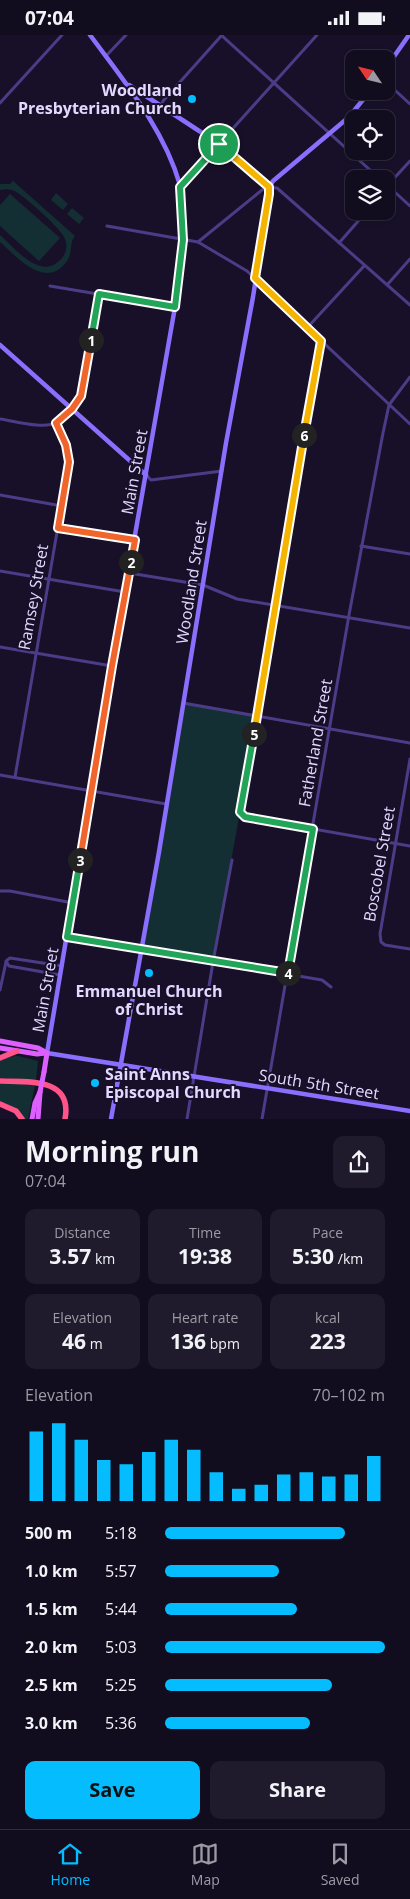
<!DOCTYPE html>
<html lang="en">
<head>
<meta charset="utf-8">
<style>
  :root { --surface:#120c1f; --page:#1f1a2c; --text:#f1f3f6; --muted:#9c9ba4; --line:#312c3d; --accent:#05bdfe }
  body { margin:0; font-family:"Open Sans",sans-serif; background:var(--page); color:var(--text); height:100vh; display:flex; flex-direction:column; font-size:19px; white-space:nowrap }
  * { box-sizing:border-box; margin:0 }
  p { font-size:16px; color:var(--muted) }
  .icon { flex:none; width:28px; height:28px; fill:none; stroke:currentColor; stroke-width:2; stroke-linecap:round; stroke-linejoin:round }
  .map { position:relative; height:1084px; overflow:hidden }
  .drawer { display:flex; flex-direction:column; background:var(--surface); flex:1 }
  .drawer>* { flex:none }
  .needle { width:32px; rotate:305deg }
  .fabs { position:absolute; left:345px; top:15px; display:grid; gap:10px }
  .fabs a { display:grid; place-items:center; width:50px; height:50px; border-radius:10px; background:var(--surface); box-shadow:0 1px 4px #0004,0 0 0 1px var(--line); font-size:25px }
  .pin { position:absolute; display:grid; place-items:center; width:42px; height:42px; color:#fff; margin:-21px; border:2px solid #fff; border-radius:50%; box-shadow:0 1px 5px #0007 }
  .km { position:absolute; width:25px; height:25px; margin:-12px; border-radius:50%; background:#222; color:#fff; font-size:14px; line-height:25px; text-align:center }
  .round { display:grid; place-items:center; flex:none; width:52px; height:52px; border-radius:10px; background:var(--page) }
  .headline { display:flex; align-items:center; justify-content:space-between; height:85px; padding:0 25px }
  h1 { font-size:28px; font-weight:700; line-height:38px }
  .metrics { display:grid; grid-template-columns:repeat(3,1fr); gap:8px; height:85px; padding:5px 25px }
  .metrics div { display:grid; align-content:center; border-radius:10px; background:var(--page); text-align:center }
  .metrics b { font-size:21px; font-weight:700 }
  .metrics small { font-size:14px; font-weight:400 }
  .metrics p { font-size:14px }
  .chart { height:140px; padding:10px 25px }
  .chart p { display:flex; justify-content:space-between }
  .chart svg { width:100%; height:90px; margin-top:5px; stroke:var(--accent); stroke-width:6 }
  .cta { display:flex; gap:10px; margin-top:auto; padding:10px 25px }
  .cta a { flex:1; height:58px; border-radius:10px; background:var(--accent); color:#111; font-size:20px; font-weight:700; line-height:58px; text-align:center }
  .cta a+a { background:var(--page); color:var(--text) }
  ul { padding:0 25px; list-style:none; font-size:16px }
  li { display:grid; grid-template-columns:80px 60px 1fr; align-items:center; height:38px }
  li i { height:12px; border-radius:6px; background:var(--accent) }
  .status { display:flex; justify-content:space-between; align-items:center; height:35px; padding:0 25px; background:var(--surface); direction:ltr }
  .status svg { height:14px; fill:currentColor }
  .tab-bar { display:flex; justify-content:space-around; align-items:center; height:70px; border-top:1px solid var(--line); background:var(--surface); font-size:14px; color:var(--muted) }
  .tab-bar a { display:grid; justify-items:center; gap:2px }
  .tab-bar .selected { color:var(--accent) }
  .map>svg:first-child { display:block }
  .green { fill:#132f33 }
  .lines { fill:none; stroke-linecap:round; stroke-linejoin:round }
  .street { stroke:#4b3c87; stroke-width:3 }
  .secondary { stroke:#8a6ffe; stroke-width:4.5 }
  .primary { stroke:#dd60fe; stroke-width:5 }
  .highway { stroke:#fe548a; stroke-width:5.5 }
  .primary-bridge { stroke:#dd60fe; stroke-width:5 }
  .split-1-casing { stroke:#fff; stroke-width:10 }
  .split-2-casing { stroke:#fff; stroke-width:10 }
  .split-3-casing { stroke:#fff; stroke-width:10 }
  .split-4-casing { stroke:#fff; stroke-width:10 }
  .split-5-casing { stroke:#fff; stroke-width:10 }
  .split-6-casing { stroke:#fff; stroke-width:10 }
  .split-7-casing { stroke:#fff; stroke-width:10 }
  .split-1 { stroke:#22a559; stroke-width:6 }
  .split-2 { stroke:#f0652b; stroke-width:6 }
  .split-3 { stroke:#f0652b; stroke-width:6 }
  .split-4 { stroke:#22a559; stroke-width:6 }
  .split-5 { stroke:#22a559; stroke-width:6 }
  .split-6 { stroke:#f5b400; stroke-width:6 }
  .split-7 { stroke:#f5b400; stroke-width:6 }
  .poi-dot { fill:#05bdfe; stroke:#181029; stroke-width:2 }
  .labels { text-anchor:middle; stroke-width:4; stroke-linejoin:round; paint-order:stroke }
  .poi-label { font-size:16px; font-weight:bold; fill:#e3d8ff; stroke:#181029; text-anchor:end }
  .street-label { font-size:16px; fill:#e3d8ff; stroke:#181029 }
</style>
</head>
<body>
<div class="status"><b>07:04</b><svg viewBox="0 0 49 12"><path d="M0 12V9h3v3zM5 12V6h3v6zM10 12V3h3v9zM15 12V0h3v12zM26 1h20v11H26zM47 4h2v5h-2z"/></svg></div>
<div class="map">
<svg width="410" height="1084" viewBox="0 0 410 1084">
  <rect width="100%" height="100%" fill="#181029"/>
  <!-- green -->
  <g class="green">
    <path d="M13 146 75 201C69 207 73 218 67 226 46 256 17 222 0 207V200C14 212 40 246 60 225 66 220 68 211 65 204 63 195 24 161 15 156 10 154 5 154 0 155V149H10Z"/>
    <path d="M56 158 68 169 63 175 51 165Z"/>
    <path d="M10 159 60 203 39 226 0 191V170Z"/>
    <path d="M72 173 84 183 79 189 67 179Z"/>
    <path d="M183 668 257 682 213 927 141 914Z"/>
    <path d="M18 1021 38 1026 36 1045 0 1043V1026L6 1022Z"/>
    <path d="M0 1047 35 1050 28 1084H23C17 1075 11 1069 0 1067Z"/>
  </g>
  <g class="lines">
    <!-- street -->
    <g class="street">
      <path d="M221 0 380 144"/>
      <path d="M106 21 126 0"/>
      <path d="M386 47 410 69"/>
      <path d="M0 68 62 0"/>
      <path d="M161 71 163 66 222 0"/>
      <path d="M387 150 410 171"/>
      <path d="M181 151 317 0"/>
      <path d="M386 152 410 126"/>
      <path d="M107 191 198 207 247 236 410 389"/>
      <path d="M198 207 262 155 269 152 277 153 410 270"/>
      <path d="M339 208 367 176"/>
      <path d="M387 250 410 224"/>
      <path d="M50 251 175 272"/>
      <path d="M307 293 364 231"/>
      <path d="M321 307 240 777 245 782 410 811"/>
      <path d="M0 384C15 386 44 395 58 387 68 382 75 370 81 361L99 259"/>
      <path d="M146 440 151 445 222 436"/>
      <path d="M0 460 62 471"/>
      <path d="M58 493 134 505"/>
      <path d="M361 511 410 519"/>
      <path d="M0 536 125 557"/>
      <path d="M129 538 203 550 237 564 410 593"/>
      <path d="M0 612 112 631"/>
      <path d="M183 668 410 708"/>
      <path d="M410 724 380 899 381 907 385 910 410 914"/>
      <path d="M0 740 166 769"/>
      <path d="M15 742 69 427 66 410 56 388"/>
      <path d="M0 856H10L73 868"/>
      <path d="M67 902 322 945 331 952"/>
      <path d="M60 940 9 931 6 926 10 923 62 931"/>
      <path d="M0 955 6 927"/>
      <path d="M187 1084 213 927 232 825"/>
      <path d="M262 1084 349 580 383 398 389 370 410 342"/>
    </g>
    <!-- secondary -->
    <g class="secondary">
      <path d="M90 0C124 46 164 94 180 150 182 159 181 169 181 177 183 210 180 240 175 272L112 631 47 1018 410 1076"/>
      <path d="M386 33 409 0"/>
      <path d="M129 50 216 107 269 152"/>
      <path d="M0 310 146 440"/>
      <path d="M111 1084 159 817 226 408 253 262 269 159V152L273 146 349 82 370 56"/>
    </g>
    <!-- primary -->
    <g class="primary">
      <path d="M0 1006 38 1013 47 1018"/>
      <path d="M0 1013 37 1019 46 1018"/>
      <path d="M44 1037 47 1018"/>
      <path d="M32 1084 35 1068 40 1057"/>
      <path d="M38 1084 40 1058"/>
    </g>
    <!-- highway -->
    <g class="highway">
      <path d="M0 1023 17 1016"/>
      <path d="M0 1046C27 1047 73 1042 65 1084"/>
      <path d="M0 1069 16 1076 22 1084"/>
    </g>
    <!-- primary-bridge -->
    <path class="primary-bridge" d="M40 1057 44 1037"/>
  </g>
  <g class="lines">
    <defs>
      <path id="split-1" d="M91 305 99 259 175 272 183 205 180 152 219 109"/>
      <path id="split-2" d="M91 305 81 361 72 374 56 388 66 410 69 427 58 493 135 505 131 527"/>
      <path id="split-3" d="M80 825 112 631 131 527"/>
      <path id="split-4" d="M80 825 67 902 288 938"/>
      <path id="split-5" d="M254 699 240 777 245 782 313 794 288 938"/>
      <path id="split-6" d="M254 699 304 400"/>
      <path id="split-7" d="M219 109 269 152V159L255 243 321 306 304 400"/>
    </defs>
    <!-- split-1 casing -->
    <use href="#split-1" class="split-1-casing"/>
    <!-- split-2 casing -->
    <use href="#split-2" class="split-2-casing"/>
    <!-- split-3 casing -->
    <use href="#split-3" class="split-3-casing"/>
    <!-- split-4 casing -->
    <use href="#split-4" class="split-4-casing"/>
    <!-- split-5 casing -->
    <use href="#split-5" class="split-5-casing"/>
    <!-- split-6 casing -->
    <use href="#split-6" class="split-6-casing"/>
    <!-- split-7 casing -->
    <use href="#split-7" class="split-7-casing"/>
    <!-- split-1 -->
    <use href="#split-1" class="split-1"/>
    <!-- split-2 -->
    <use href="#split-2" class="split-2"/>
    <!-- split-3 -->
    <use href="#split-3" class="split-3"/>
    <!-- split-4 -->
    <use href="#split-4" class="split-4"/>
    <!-- split-5 -->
    <use href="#split-5" class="split-5"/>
    <!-- split-6 -->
    <use href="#split-6" class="split-6"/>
    <!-- split-7 -->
    <use href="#split-7" class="split-7"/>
  </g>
  <!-- markers -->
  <g class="poi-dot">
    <circle cx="192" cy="64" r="5"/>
    <circle cx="149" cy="938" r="5"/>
    <circle cx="95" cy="1048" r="5"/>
  </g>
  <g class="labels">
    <!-- poi labels -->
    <g class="poi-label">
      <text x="182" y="61">Woodland<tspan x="182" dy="18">Presbyterian Church</tspan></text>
      <text x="149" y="962" text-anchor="middle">Emmanuel Church<tspan x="149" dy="18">of Christ</tspan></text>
      <text x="105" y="1045" text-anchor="start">Saint Anns<tspan x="105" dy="18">Episcopal Church</tspan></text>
    </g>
    <!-- street labels -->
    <g class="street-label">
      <text transform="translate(134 437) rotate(-80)" y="6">Main Street</text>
      <text transform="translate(191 547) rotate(-81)" y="6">Woodland Street</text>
      <text transform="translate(33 562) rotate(-80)" y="6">Ramsey Street</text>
      <text transform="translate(315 708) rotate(-80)" y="6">Fatherland Street</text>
      <text transform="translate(379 829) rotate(-80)" y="6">Boscobel Street</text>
      <text transform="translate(45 955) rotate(-80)" y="6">Main Street</text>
      <text transform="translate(319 1049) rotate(9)" y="6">South 5th Street</text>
    </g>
  </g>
</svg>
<div class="fabs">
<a><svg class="needle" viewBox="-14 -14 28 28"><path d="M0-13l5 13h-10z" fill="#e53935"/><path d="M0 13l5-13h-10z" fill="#9c9ba4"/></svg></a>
<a><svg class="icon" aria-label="locate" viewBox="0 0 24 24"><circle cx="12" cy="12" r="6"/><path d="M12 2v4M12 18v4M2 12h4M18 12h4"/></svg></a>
<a><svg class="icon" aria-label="layers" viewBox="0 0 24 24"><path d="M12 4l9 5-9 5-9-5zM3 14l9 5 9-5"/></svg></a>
</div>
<div class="pin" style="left:219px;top:109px;background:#1e9e55"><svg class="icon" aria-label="arrive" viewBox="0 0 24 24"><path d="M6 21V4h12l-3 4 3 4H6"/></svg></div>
<b class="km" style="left:91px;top:305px">1</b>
<b class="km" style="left:131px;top:527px">2</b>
<b class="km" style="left:80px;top:825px">3</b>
<b class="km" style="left:288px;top:938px">4</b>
<b class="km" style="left:254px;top:699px">5</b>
<b class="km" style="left:304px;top:400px">6</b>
</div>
<section class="drawer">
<div class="headline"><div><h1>Morning run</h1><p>07:04</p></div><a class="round"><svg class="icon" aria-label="share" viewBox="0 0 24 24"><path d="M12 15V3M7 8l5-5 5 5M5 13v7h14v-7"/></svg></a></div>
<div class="metrics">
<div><p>Distance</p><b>3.57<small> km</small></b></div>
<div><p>Time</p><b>19:38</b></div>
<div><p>Pace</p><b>5:30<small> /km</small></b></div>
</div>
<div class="metrics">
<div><p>Elevation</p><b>46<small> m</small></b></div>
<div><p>Heart rate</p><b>136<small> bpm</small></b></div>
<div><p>kcal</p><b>223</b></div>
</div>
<div class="chart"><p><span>Elevation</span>70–102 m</p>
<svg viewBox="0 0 160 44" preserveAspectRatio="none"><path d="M5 44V10M15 44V6M25 44V14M35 44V24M45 44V26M55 44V20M65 44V14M75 44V19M85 44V30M95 44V38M105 44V36M115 44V31M125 44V30M135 44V32M145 44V31M155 44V22"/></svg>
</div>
<ul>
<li><b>500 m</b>5:18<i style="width:82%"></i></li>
<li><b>1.0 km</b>5:57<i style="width:52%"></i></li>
<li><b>1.5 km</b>5:44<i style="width:60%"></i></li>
<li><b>2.0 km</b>5:03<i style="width:100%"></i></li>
<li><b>2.5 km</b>5:25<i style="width:76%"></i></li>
<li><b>3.0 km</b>5:36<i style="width:66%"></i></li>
</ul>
<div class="cta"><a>Save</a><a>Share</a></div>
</section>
<nav class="tab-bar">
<a class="selected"><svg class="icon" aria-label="home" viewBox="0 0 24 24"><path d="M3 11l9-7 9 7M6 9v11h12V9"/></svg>Home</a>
<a><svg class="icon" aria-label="map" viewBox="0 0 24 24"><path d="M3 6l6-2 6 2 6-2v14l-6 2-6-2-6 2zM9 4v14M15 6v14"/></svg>Map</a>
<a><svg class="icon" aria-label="saved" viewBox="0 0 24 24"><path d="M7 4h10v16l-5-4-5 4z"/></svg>Saved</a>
</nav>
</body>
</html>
